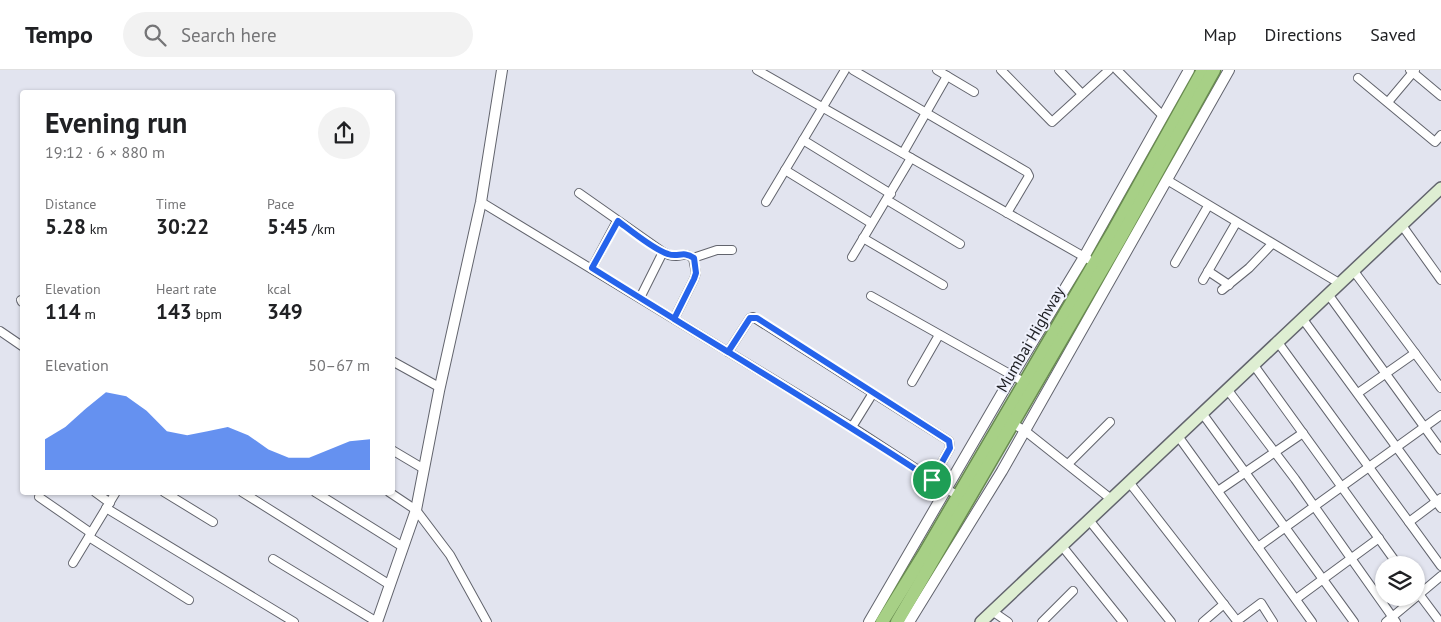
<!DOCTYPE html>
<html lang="en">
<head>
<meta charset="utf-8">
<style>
  :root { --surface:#fff; --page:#f2f2f2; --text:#202124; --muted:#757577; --line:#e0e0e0; --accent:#2563eb }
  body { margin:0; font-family:"PT Sans",sans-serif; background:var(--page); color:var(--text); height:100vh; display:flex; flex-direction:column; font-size:19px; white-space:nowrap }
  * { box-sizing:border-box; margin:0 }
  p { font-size:16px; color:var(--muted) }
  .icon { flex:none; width:28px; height:28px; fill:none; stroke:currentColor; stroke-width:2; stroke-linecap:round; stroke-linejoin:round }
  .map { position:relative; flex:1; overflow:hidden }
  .panel { position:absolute; left:20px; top:20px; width:375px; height:405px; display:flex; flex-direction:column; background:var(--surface); border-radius:5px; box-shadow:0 1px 4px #0004 }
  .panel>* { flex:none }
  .tools { position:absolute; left:1375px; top:486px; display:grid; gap:10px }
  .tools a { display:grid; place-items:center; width:50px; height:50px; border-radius:50%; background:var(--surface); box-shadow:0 1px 4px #0004; font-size:25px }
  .pin { position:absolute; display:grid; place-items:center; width:42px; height:42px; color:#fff; margin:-21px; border:2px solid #fff; border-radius:50%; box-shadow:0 1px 5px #0007 }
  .round { display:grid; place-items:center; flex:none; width:52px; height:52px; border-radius:26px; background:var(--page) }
  .head { display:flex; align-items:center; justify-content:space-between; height:85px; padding:0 25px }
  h1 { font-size:28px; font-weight:800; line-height:38px }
  .figures { display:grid; grid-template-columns:repeat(3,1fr); gap:8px; height:85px; padding:5px 25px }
  .figures div { display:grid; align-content:center }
  .figures b { font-size:21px; font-weight:800 }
  .figures small { font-size:14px; font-weight:400 }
  .figures p { font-size:14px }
  .chart { height:140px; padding:10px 25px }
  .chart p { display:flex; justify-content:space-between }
  .chart svg { width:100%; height:90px; margin-top:5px; fill:var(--accent); opacity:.7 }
  header { display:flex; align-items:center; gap:30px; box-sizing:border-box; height:70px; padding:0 25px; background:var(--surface); border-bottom:1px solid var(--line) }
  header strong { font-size:24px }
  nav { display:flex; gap:28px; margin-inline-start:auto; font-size:18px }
  .search { width:350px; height:45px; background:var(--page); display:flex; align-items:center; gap:12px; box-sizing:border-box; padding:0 18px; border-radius:28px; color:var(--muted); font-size:19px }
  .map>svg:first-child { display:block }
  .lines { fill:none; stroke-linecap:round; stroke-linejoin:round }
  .minor-casing { stroke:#62646d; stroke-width:10 }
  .tertiary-casing { stroke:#62646d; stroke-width:12 }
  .secondary-casing { stroke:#62646d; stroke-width:14 }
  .trunk-casing { stroke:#698b50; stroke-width:15 }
  .minor { stroke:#fff; stroke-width:8 }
  .tertiary { stroke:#fff; stroke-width:10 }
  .secondary { stroke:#deeed2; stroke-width:11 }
  .trunk { stroke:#a7d086; stroke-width:12 }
  .route-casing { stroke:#fff; stroke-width:10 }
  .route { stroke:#2563eb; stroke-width:6 }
  .labels { text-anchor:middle; stroke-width:4; stroke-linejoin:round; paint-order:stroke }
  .street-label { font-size:16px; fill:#1e1f23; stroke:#eff1fc }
</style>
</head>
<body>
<header>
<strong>Tempo</strong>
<div class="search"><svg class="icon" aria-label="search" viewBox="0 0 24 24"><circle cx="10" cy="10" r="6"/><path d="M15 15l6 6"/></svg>Search here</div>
<nav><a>Map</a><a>Directions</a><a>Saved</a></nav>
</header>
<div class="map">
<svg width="1441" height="552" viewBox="0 0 1441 552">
  <rect width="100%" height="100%" fill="#e2e4ef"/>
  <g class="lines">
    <defs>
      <g id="minor">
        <path d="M757 0 1088 189"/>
        <path d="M853 0 1027 102 1029 106 1007 143"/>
        <path d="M937 0 974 22"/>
        <path d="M1001 0 1052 52 1109 0"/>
        <path d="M1059 0 1082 24"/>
        <path d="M1117 0 1163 46"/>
        <path d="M1410 0 1441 26"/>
        <path d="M1358 8 1435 72 1441 65"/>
        <path d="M1388 32 1415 0"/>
        <path d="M803 70 891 124"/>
        <path d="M903 83 947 6"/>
        <path d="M785 100 871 153"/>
        <path d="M1167 110 1339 213"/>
        <path d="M579 123 663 182C666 184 672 186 676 186 685 185 686 183 693 188"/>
        <path d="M887 130 960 174"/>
        <path d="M481 132 852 357 958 426"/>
        <path d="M766 132 845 0"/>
        <path d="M1401 154 1441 210"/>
        <path d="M863 168 943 215"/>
        <path d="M852 187 911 88"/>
        <path d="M1175 193 1208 136"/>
        <path d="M592 198 617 151"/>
        <path d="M1353 200 1441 318"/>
        <path d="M1208 201 1229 215"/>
        <path d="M1203 210 1236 153"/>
        <path d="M1222 220 1249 198 1272 174"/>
        <path d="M1328 224 1441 380"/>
        <path d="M871 226 1024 312"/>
        <path d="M640 228 663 182"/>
        <path d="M21 230 22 232"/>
        <path d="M1302 248 1441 438"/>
        <path d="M674 249 694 209 696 203 693 188 717 180H732"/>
        <path d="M0 261 22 276"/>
        <path d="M1277 271 1441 496"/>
        <path d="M728 282 750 248 753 247 873 323"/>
        <path d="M392 291 439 317"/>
        <path d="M1253 294 1398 495"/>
        <path d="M912 312 939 265"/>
        <path d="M1227 319 1295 409 1396 552"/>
        <path d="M1358 323 1415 283"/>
        <path d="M1202 343 1354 552"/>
        <path d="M1013 354 1024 360 1111 429"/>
        <path d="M852 357 873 323 949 371 950 378 932 410"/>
        <path d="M1178 366 1312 552"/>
        <path d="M392 380 424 399"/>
        <path d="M1068 394 1110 352"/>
        <path d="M1129 412 1237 551 1261 533 1273 552"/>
        <path d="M1218 421 1303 363"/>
        <path d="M95 422 110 433"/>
        <path d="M164 422 213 452"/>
        <path d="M242 422 390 515"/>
        <path d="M315 422 403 477"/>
        <path d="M389 422 416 440 450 485 487 552"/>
        <path d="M39 427 91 463"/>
        <path d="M106 438 294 552"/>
        <path d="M1089 450 1171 552"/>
        <path d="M1409 452 1441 428"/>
        <path d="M89 467 189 530"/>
        <path d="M1062 476 1123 552"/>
        <path d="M1258 477 1441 345"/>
        <path d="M273 489 377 552"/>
        <path d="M73 493 116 422"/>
        <path d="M1416 520 1440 552"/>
        <path d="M1416 527 1441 506"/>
        <path d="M1296 529 1379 468"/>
        <path d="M992 541 1008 552"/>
        <path d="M1042 552 1073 521"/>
        <path d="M1203 552 1224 534"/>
        <path d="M1386 552 1415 528"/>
      </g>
      <g id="tertiary">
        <path d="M377 552 416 440 439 321 481 132 502 0"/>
        <path d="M869 552 1012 306 1084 187 1189 0"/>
        <path d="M909 552 1002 401 1229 0"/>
      </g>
      <path id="secondary" d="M981 552 1441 118"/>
      <g id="trunk">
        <path d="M882 552 923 486 1114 160 1203 0"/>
        <path d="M897 552 1120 169 1214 0"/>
      </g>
    </defs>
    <!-- minor casing -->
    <use href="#minor" class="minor-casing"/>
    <!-- tertiary casing -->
    <use href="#tertiary" class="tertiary-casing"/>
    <!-- secondary casing -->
    <use href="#secondary" class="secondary-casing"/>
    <!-- trunk casing -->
    <use href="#trunk" class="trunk-casing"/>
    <!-- minor -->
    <use href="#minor" class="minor"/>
    <!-- tertiary -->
    <use href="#tertiary" class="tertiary"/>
    <!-- secondary -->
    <use href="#secondary" class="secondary"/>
    <!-- trunk -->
    <use href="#trunk" class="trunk"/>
  </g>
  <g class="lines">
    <defs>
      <path id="route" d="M932 410C820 336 705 269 592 198L618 151C630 160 654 180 668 184 679 188 682 180 694 188L696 203 694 209 674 249 728 282 750 248H757L949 371 950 378 932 410"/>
    </defs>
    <!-- route casing -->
    <use href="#route" class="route-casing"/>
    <!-- route -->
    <use href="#route" class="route"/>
  </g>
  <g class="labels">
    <!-- street labels -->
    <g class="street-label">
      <text transform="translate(1030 269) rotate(-60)" y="6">Mumbai Highway</text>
    </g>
  </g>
</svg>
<div class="tools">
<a><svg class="icon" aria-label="layers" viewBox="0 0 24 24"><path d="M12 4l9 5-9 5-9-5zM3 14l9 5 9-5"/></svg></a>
</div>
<div class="pin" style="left:932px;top:410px;background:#1e9e55"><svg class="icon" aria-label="arrive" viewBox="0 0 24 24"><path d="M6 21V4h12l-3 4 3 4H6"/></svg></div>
<section class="panel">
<div class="head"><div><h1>Evening run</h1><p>19:12 · 6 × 880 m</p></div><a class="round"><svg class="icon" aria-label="share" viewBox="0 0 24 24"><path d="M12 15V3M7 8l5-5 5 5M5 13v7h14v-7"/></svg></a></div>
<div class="figures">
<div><p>Distance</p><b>5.28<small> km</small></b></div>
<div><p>Time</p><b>30:22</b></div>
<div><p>Pace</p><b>5:45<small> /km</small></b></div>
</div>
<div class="figures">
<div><p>Elevation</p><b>114<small> m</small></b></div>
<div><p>Heart rate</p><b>143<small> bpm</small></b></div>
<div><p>kcal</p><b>349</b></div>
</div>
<div class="chart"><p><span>Elevation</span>50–67 m</p>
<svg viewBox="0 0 160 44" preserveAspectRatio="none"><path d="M0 44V29L10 23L20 14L30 6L40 8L50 15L60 25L70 27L80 25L90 23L100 27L110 34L120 38L130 38L140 34L150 30L160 29V44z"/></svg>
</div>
</section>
</div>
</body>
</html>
